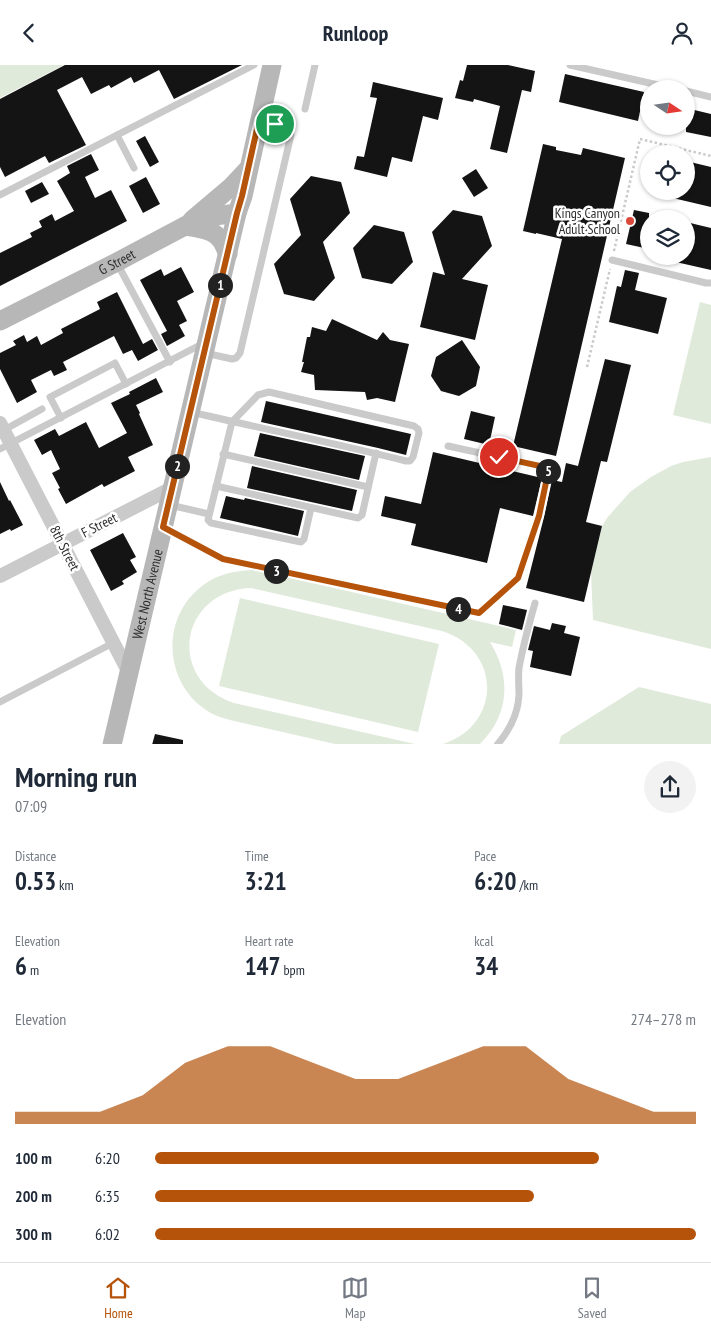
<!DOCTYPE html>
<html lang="en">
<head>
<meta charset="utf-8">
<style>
  :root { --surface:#fff; --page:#f2f2f3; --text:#1f2937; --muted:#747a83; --line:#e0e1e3; --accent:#b45309 }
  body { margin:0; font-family:"PT Sans Narrow",sans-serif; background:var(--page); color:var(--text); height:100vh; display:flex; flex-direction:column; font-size:19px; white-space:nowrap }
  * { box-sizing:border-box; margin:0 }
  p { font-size:16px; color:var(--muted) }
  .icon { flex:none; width:28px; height:28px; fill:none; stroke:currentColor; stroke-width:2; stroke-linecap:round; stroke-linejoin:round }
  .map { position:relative; height:679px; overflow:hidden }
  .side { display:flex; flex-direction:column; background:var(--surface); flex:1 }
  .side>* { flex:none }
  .needle { width:32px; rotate:103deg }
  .buttons { position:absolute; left:640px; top:15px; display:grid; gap:10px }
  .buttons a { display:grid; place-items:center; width:55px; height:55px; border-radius:50%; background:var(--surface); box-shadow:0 1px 4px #0004; font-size:25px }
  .pin { position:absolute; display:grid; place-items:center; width:42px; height:42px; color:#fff; margin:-21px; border:2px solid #fff; border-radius:50%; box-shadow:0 1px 5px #0007 }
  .km { position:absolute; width:25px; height:25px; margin:-12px; border-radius:50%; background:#222; color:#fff; font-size:14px; line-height:25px; text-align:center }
  .round { display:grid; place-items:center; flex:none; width:52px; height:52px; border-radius:26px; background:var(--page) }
  .overview { display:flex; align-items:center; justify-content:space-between; height:85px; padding:0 15px }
  h1 { font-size:28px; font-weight:800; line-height:38px }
  .stats { display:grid; grid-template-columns:repeat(3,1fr); gap:8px; height:85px; padding:5px 15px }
  .stats div { display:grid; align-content:center }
  .stats b { font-size:25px; font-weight:800 }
  .stats small { font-size:14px; font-weight:400 }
  .stats p { font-size:14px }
  .chart { height:140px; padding:10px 15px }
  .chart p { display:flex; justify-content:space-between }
  .chart svg { width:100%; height:90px; margin-top:5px; fill:var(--accent); opacity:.7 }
  ul { padding:0 15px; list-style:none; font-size:16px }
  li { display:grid; grid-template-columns:80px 60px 1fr; align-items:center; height:38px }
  li i { height:12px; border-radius:6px; background:var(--accent) }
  header { display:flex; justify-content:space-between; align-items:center; height:65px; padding:0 15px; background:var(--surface); font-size:22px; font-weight:800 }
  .tabs { display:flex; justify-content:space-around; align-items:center; height:70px; border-top:1px solid var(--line); background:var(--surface); font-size:14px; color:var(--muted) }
  .tabs a { display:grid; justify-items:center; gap:2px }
  .tabs .active { color:var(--accent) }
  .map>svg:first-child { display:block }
  .green { fill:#e0eadb }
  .building { fill:#141414 }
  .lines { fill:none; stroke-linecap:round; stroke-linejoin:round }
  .path { stroke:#cacaca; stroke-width:2.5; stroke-dasharray:2.5 2.5; stroke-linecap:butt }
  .lane { stroke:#cacaca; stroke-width:7 }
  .street { stroke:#cacaca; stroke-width:14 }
  .secondary { stroke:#b7b7b7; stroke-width:19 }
  .route-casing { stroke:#fff; stroke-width:10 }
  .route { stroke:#b45309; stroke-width:6 }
  .poi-dot { fill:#da4939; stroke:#fff; stroke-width:2 }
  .labels { text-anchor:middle; stroke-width:5; stroke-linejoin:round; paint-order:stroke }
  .poi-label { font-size:14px; fill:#2d2d2d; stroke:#fff; text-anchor:end }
  .street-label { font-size:14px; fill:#2d2d2d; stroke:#fff }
</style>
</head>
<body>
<header><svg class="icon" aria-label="back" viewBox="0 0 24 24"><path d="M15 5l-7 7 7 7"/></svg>Runloop<svg class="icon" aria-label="person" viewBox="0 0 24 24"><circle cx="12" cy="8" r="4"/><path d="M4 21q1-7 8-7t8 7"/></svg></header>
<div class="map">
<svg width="711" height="680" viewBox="0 0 711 680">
  <rect width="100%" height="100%" fill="#fff"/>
  <!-- green -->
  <g class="green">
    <path d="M0 0H64L0 33Z"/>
    <path d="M700 237 711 240V359L673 350Z"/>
    <path d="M711 392V584L593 555 591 507 602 461 607 453 630 427 651 412 671 401 683 397Z"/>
    <path d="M252 505 265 507 516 565 512 582 490 577C512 613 509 650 480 679H443C502 660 502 585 442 566L251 523C179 526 166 615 234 638L415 679H335L230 655C222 653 213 650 206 645 163 616 161 552 202 521 217 509 234 506 252 505Z"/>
    <path d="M240 533 439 579 418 667 219 621Z"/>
    <path d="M639 622 711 639V679H559L561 671Z"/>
  </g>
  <!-- building -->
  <g class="building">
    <path d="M65 0H242L174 34 159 5 134 18 131 12 111 23 109 20 91 29 82 12 57 25 86 80 49 98 45 91 5 112 0 102V34Z"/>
    <path d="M467 0H508L535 6 531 27 522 25 507 88 490 84 500 41 474 34 473 37 455 33 460 15 463 16Z"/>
    <path d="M565 9 644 27 638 56 559 37Z"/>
    <path d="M373 17 443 33 438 55 423 51 412 97 392 92 387 112 354 104 357 91 364 92 377 33 370 32Z"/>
    <path d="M686 43 711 49V72L686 67Z"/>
    <path d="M145 71 159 97 150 102 136 76Z"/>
    <path d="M543 79 556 82V85L581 90 583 83 625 93 556 391 513 381 562 174 536 168V169L523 166Z"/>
    <path d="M91 89 99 105 85 112 95 133 111 125 127 156 0 221V188L32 172 30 168 42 162 39 156 52 149 55 156 74 146 57 116 70 108 67 101Z"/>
    <path d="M686 96 711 102V142L660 130V126H686Z"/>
    <path d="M476 104 488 123 474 132 462 113Z"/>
    <path d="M311 111 341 117 350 148 323 177 335 213 314 236 284 229 274 199 301 170 290 134Z"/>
    <path d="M146 112 160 139 143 148 129 121Z"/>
    <path d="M42 117 49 129 31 138 25 126Z"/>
    <path d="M453 145 482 151 492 181 462 214 488 220 475 275 420 262 433 207 445 210 432 167Z"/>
    <path d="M634 145 649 148V184L626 179Z"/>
    <path d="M686 157 711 163V205L667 195 668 191H686Z"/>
    <path d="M374 160 404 167 413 197 392 219 362 213 353 183Z"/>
    <path d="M181 202 194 227 177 236 187 256 179 260 185 271 167 281 161 269 167 266 140 215 161 204 164 211Z"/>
    <path d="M625 205 639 208 635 225 667 233 658 269 609 257 617 221 621 222Z"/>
    <path d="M117 227 143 279 152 274 158 285 138 296 132 285 123 289 114 271 63 297 67 305 54 311 51 305 31 315 37 327 17 338 0 304V288L16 280 13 276 24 270 27 277 37 271 41 280 63 268 61 264 100 244 97 237Z"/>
    <path d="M332 254 377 275 383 267 390 275 409 279 395 337 377 333 367 335 365 327 315 325 314 310 301 307 304 297H302L307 272H310L312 262 326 266Z"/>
    <path d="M462 275 480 302 476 321 459 331 441 326 431 311 436 292Z"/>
    <path d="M605 294 631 300 607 397 601 396 586 457 602 461 584 537 526 523 544 452 552 415 562 417 566 398 578 401Z"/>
    <path d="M156 313 163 327 136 340 140 348 139 349 153 380 128 392 135 406 104 422 102 419 66 439 58 424 60 423 52 408 60 404 51 385 42 390 34 375 55 364 59 371 86 357 99 383 127 368 111 338 130 329 129 327Z"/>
    <path d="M266 336 411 369 406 390 378 383 261 357Z"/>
    <path d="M471 346 495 352 489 380 464 374Z"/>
    <path d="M260 368 365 391 359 415 254 391Z"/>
    <path d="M433 387 542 413 533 451 500 443 487 498 411 480 416 459 381 451 385 431 421 439Z"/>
    <path d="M252 401 357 425 352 446 247 423Z"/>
    <path d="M0 417 9 436 10 435 23 460 11 466 10 464 0 469Z"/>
    <path d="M226 431 244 435 245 433 304 446 298 471 220 453Z"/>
    <path d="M123 468 136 492 130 495 137 507 122 516 124 519 111 526 90 485Z"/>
    <path d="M503 540 527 545 522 565 499 559Z"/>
    <path d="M552 558 566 561 564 568 580 572 571 611 530 602 533 586 528 585 534 561 550 565Z"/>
    <path d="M155 669 183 675V680H152Z"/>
  </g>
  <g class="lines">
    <!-- path -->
    <g class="path">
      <path d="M614 186 640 74 711 91"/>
      <path d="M587 302 610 204"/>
    </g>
    <!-- lane -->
    <g class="lane">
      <path d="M570 0 676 24"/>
      <path d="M686 26 711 32"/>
      <path d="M305 44 315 0"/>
      <path d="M117 70 134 103"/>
      <path d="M0 130 254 0"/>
      <path d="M612 195 706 218H711"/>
      <path d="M117 198 170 297"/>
      <path d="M205 288 232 294 236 293 240 288 291 70C287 58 271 58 260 55"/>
      <path d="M191 347C263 364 335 378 406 396H410L413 392 419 368 418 364 414 361 269 327 258 330 232 357 208 455 211 458 301 477 304 474 311 443"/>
      <path d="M61 353 50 332 115 298 126 319"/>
      <path d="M4 365 42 344"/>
      <path d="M0 384 202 279"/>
      <path d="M223 389 368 422"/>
      <path d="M216 421 358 453 362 450 376 388"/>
      <path d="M170 440 209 449"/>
      <path d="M163 463 223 494 479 548 517 513 539 451 549 403 448 381"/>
      <path d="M0 637 113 578"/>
      <path d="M497 680C510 665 518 650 519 630 519 621 518 612 519 603 523 581 529 559 535 538"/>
    </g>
    <!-- street -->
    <g class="street">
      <path d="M0 358 129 608"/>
      <path d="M0 511 172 423"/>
    </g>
    <!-- secondary -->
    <g class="secondary">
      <path d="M192 155 231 122 247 105"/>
      <path d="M185 161C196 163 213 164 220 174 224 178 225 184 228 189"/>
      <path id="s1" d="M0 256 117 197 200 153 237 148"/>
      <path id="s2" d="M112 680 237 148 243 131 272 0"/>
    </g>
  </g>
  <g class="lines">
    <defs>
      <path id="route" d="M275 59 259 55 242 131 237 148 163 462 223 494 479 548 518 513 539 451 549 403 499 392"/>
    </defs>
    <!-- route casing -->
    <use href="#route" class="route-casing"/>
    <!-- route -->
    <use href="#route" class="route"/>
  </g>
  <!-- markers -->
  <circle class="poi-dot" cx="630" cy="156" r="5"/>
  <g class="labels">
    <!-- poi labels -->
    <g class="poi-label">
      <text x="620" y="153">Kings Canyon<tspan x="620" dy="16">Adult School</tspan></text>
    </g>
    <!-- street labels -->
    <g class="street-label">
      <text dy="5" stroke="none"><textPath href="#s1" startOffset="131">G Street</textPath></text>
      <text transform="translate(99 460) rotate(-27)" y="5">F Street</text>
      <text transform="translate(65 483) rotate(63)" y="5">8th Street</text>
      <text dy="5" stroke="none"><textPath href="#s2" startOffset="155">West North Avenue</textPath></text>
    </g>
  </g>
</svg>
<div class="buttons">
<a><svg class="needle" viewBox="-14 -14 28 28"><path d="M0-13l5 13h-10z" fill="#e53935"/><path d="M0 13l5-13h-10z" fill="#747a83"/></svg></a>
<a><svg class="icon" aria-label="locate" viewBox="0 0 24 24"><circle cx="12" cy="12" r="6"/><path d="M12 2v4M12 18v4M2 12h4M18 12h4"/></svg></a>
<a><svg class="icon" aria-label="layers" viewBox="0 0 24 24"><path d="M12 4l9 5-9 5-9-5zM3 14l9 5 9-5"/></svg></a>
</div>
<div class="pin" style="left:275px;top:59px;background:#1e9e55"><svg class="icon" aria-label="arrive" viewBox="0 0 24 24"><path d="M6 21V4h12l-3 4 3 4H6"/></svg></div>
<div class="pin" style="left:499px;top:392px;background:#d93025"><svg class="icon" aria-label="check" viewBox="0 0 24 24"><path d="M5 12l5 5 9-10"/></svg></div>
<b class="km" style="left:220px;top:220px">1</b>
<b class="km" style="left:177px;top:401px">2</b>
<b class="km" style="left:276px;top:506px">3</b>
<b class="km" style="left:458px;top:544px">4</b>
<b class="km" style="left:548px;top:406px">5</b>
</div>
<section class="side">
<div class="overview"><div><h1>Morning run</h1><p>07:09</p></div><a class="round"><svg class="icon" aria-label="share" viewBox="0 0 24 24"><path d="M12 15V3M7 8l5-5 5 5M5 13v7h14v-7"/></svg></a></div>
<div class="stats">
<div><p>Distance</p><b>0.53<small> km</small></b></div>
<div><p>Time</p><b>3:21</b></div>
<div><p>Pace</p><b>6:20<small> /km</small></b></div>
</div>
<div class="stats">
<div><p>Elevation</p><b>6<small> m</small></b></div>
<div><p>Heart rate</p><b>147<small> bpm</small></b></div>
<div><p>kcal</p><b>34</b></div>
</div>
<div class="chart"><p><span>Elevation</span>274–278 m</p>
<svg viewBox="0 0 160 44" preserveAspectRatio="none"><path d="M0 44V38L10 38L20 38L30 30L40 14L50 6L60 6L70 14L80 22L90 22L100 14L110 6L120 6L130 22L140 30L150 38L160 38V44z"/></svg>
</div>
<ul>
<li><b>100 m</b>6:20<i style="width:82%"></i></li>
<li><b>200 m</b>6:35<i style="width:70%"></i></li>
<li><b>300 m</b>6:02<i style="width:100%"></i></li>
</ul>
</section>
<nav class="tabs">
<a class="active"><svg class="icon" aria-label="home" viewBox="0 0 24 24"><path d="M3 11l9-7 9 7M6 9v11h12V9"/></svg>Home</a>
<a><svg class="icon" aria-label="map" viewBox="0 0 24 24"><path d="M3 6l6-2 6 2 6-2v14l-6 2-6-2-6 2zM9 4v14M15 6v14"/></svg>Map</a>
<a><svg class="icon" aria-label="saved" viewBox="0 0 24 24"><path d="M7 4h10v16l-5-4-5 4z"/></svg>Saved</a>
</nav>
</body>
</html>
